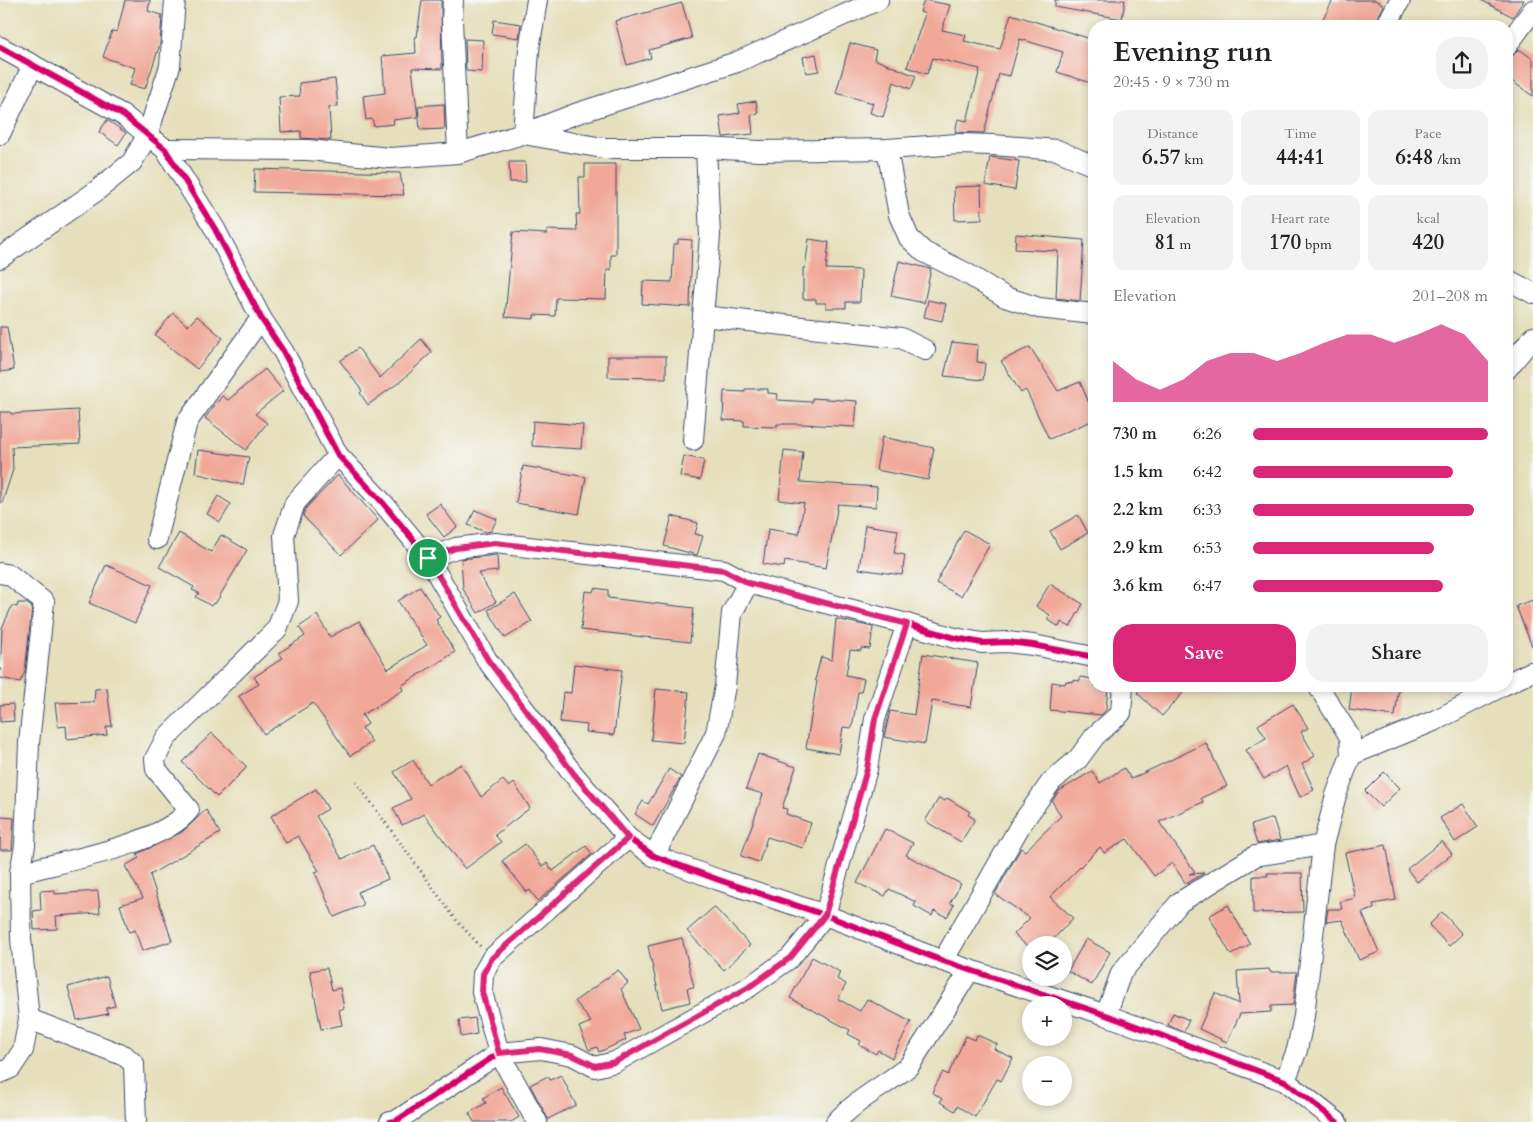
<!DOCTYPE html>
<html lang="en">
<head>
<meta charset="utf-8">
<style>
  :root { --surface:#fff; --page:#f2f2f2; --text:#222; --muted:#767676; --accent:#db2777 }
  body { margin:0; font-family:Cardo,serif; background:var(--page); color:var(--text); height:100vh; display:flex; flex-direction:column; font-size:19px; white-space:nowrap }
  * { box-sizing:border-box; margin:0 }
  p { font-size:16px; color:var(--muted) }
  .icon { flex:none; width:28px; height:28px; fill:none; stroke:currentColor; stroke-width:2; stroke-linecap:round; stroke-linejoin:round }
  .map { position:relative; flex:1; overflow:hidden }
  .drawer { position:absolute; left:1088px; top:20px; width:425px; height:672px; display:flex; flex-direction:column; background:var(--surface); border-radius:20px; box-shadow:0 2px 8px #0003 }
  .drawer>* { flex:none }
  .fabs { position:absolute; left:1022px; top:936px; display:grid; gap:10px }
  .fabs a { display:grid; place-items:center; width:50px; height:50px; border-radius:50%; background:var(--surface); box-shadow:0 2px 8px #0003; font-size:25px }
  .pin { position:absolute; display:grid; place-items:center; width:42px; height:42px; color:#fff; margin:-21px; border:2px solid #fff; border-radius:50%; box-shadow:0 1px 5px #0007 }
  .round { display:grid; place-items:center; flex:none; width:52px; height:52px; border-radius:20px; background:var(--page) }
  .summary { display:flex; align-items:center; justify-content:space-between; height:85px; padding:0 25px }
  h1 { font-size:28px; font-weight:800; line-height:38px }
  .stats { display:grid; grid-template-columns:repeat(3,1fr); gap:8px; height:85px; padding:5px 25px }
  .stats div { display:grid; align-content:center; border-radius:12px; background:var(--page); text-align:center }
  .stats b { font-size:21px; font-weight:800 }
  .stats small { font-size:14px; font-weight:400 }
  .stats p { font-size:14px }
  .chart { height:140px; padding:10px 25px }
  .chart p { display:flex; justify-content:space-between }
  .chart svg { width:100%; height:90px; margin-top:5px; fill:var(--accent); opacity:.7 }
  .button { display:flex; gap:10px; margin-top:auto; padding:10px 25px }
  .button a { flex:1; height:58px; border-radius:20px; background:var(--accent); color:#fff; font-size:20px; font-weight:800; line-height:58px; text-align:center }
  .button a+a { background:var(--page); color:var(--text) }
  ul { padding:0 25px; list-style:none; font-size:16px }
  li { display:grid; grid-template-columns:80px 60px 1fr; align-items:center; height:38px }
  li i { height:12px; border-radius:6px; background:var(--accent) }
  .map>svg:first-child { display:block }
  .building { fill:#f1a899 }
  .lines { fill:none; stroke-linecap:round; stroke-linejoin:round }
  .minor-casing { stroke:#39496c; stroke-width:22 }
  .path { stroke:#39496c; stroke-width:3; stroke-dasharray:1 4; stroke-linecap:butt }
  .minor { stroke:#fff; stroke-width:20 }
  .cycleway-casing { stroke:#f6f6f2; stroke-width:9 }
  .cycleway { stroke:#d6006c; stroke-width:6 }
  .route-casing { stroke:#fff; stroke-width:10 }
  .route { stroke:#db2777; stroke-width:6 }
</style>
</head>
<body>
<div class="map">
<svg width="1533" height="1122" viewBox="0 0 1533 1122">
  <rect width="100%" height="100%" fill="#f6f6f2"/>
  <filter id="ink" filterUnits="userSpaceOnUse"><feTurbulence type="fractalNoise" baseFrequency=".02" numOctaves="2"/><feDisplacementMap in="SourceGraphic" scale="10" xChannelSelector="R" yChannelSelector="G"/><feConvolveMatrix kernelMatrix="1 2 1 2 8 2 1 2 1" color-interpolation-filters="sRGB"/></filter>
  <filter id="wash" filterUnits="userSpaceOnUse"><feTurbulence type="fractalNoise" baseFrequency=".0096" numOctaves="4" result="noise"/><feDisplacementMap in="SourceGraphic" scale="20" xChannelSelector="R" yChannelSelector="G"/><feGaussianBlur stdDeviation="1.12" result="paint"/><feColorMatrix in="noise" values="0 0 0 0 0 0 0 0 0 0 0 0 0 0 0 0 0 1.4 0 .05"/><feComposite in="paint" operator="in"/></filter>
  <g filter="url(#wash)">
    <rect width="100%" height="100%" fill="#e5dfbb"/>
    <g id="blocks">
      <!-- building -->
      <g class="building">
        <path d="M125 0H150L148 11 162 15 160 44 145 89 130 85 135 68 103 57 112 31 117 32Z"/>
        <path d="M422 0H441L442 69 412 68 418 117 393 120 394 124 374 126 372 119 366 120 363 96 385 93 382 56 416 53 415 37H417Z"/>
        <path d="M924 0 950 5 942 30 966 35 964 41 1000 49 1011 14 1094 40V74L1091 83 1057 72 1063 52 1020 39 1010 76 999 74 984 133 955 132 958 119 967 121 980 69 933 58 927 74 907 67 925 14 920 12Z"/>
        <path d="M1055 0H1125L1122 19 1055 7Z"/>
        <path d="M1333 0H1375L1384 5 1374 26H1319Z"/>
        <path d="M1481 0H1524L1513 17Z"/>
        <path d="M682 3 692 38 649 50 651 58 627 65 615 21Z"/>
        <path d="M494 20 521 24 519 38 492 34Z"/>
        <path d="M465 39 483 40 482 72 466 71Z"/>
        <path d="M850 43 876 50 874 59 916 76 911 89 894 82 883 117 870 113 873 103 836 93Z"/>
        <path d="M1519 49 1533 59V96L1506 77V63Z"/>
        <path d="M816 54 819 71 806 73 803 57Z"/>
        <path d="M335 79 338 106 329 107 331 140 301 138V131L281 132 279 97 300 96 299 83Z"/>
        <path d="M756 101 758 114 751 115 753 134 723 137 720 116 740 113 738 104Z"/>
        <path d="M444 104 445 129 420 130 418 106Z"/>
        <path d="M107 120 126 133 118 145 99 132Z"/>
        <path d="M990 157 1019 161 1015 190 985 185Z"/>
        <path d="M509 162H525L526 182H510Z"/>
        <path d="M585 164H616V255H611V270H607L606 299 556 298 555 316 534 315V319L505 317 513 232 547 234V230L577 231 576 214H580L579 177H585Z"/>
        <path d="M255 169 400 173 404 195 254 192Z"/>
        <path d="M981 186 982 219 955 220 954 187Z"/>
        <path d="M1016 234 1084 240 1080 301 1056 298 1058 251 1015 249Z"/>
        <path d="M678 239 692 240 690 307 642 304 643 281 672 282 674 244H678Z"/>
        <path d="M809 239 829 242 826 269 861 270 860 302H846V308H826V303H816V299H803V268H805Z"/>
        <path d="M899 261 931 269 924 303 891 296Z"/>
        <path d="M928 300 946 304 942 321 924 317Z"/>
        <path d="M173 313 188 326 197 316 223 338 197 369 155 335Z"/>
        <path d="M0 327H7L14 370 0 372Z"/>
        <path d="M421 339 432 352 401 381 368 405 360 393 362 391 340 361 358 348 380 378Z"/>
        <path d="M952 342 978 345 977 362 985 363 983 380 944 376Z"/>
        <path d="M1030 347 1058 391 1080 382 1089 403 1094 401V420L1049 439 1026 390 1021 393 1001 361Z"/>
        <path d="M608 356H666V378L608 377Z"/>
        <path d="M265 369 283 391 255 414 267 423 246 450 205 418 222 396 228 400Z"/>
        <path d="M745 389H768V393L778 394 777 400 812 402V398L857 401 855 427 801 424H777V427L744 426V421L723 420 724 391 745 392Z"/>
        <path d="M78 410 80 444 12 447 13 470 2 503 0 502V412H11V414Z"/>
        <path d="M533 421 583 425 581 449 532 446Z"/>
        <path d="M882 437 934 448 928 480 876 470Z"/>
        <path d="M198 450 249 457 243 485 195 473Z"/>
        <path d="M784 450 803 452 800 482 877 487 876 507 838 504 826 568 785 561 784 567 763 564 768 529 799 534 804 503 779 500Z"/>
        <path d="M684 456 704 460 700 480 680 476Z"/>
        <path d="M523 466 586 477 579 514 516 503Z"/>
        <path d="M338 475 378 520 341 555 303 516 305 509Z"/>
        <path d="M218 496 231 504 220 522 207 514Z"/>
        <path d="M440 504 457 527 444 537 426 514Z"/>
        <path d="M475 510 497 519 491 531 486 532 468 525Z"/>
        <path d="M1078 515 1088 533 1060 549 1050 531Z"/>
        <path d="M672 516 698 523 695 534 703 536 697 555 664 546Z"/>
        <path d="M865 525 898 530 894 553 905 555 902 575 859 569Z"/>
        <path d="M964 530 990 544 961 596 936 583Z"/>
        <path d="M179 533 211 552 221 535 247 550 215 604 213 603 211 606 196 597 199 593 192 590 194 587 159 567Z"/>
        <path d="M497 555 498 571 478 573 496 602 478 613 463 589 461 559Z"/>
        <path d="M106 565 152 585 135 623 89 603Z"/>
        <path d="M1050 584 1083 604 1070 627 1061 622 1059 627 1047 619 1050 615 1036 606Z"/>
        <path d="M420 587 440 617 436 620 455 652 401 686 403 690 362 715 368 724 362 728 372 742 350 756 313 703 264 734 239 696 259 684 254 677 283 658 279 653 305 636 299 627 317 615 330 637 359 621 388 669 427 645 398 601Z"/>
        <path d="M594 588 608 590V598L694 608 690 642 581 630 585 591 593 592Z"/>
        <path d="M515 594 532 622 505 638 488 610Z"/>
        <path d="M1533 600V646H1532L1516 606Z"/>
        <path d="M18 603H26L32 607 25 672 20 682 0 678 2 628 12 606 17 607Z"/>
        <path d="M836 619 873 627 870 649 861 648V651L850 650 846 675 864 679 861 692H858L852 728 843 727 839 754 806 748 817 681 815 680 821 657 832 660Z"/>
        <path d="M923 654 978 663 971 707 932 701 925 744 884 737 890 711 914 715Z"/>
        <path d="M574 664 622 670 614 735 586 732 587 725 560 722 563 692 571 693Z"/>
        <path d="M1080 677 1094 679V686H1108L1106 710 1101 715 1050 710 1052 682 1065 684 1066 681 1072 682V680L1080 681Z"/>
        <path d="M1143 686H1189L1162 716 1137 693Z"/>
        <path d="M1352 686H1399L1395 716 1349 710Z"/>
        <path d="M107 688 112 726 106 727 107 735 67 739 66 726 58 727 55 703 94 702 95 689Z"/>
        <path d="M656 689 689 692 684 743 651 740Z"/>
        <path d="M13 704 14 721 0 722V705Z"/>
        <path d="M1293 704 1308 728 1301 732 1315 756 1302 764 1314 790 1300 797 1286 766 1264 779 1246 750 1266 738 1258 725Z"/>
        <path d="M212 733 247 767 217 797 182 762Z"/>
        <path d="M1206 743 1227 786 1201 798 1203 802 1159 822 1195 872 1189 874 1204 873 1186 884 1172 863 1154 876 1127 839 1104 853 1100 847 1050 897 1073 918 1048 945H1026L1014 934 1030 918 995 894 1021 848 1025 851 1061 816 1052 801 1059 791 1092 771 1100 783 1124 768 1131 779Z"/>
        <path d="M758 754 796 767 782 808 787 809 786 814 811 823 803 848 767 837 759 862 741 856 763 794 746 789Z"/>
        <path d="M413 760 428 784 461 764 481 797 503 780 509 787 514 783 530 808 495 835 501 842 465 869 424 814 402 825 393 808 411 799 394 772Z"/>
        <path d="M669 769 681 777 653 826 635 814 643 801 648 804Z"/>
        <path d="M1384 772 1400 788 1381 807 1365 791Z"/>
        <path d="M316 789 328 809 316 816 342 859 373 845 388 879 358 892 363 905 334 917 315 872 319 871 298 836 286 843 271 816Z"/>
        <path d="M939 798 945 801 947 798 970 812 968 815 975 819 961 842 925 821Z"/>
        <path d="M1463 804 1478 827 1455 842 1440 818Z"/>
        <path d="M206 810 220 833 150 875 172 941 142 951 135 930 129 932 120 905 143 898 125 866 139 858 137 854 182 832Z"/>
        <path d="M1 817 14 818 12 850H0Z"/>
        <path d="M1273 818 1280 840 1257 844 1251 825Z"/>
        <path d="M885 829 913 843 906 855 961 884 950 903 954 905 947 917 934 911 932 916 914 906 916 902 889 889 885 896 857 883Z"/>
        <path d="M1442 841 1452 854 1417 882 1407 869Z"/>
        <path d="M525 844 542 866 547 863 553 871 586 846 592 854 538 901 530 890 527 892 502 861Z"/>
        <path d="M1386 845 1396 900 1373 904 1374 909 1362 913 1379 952 1359 960 1342 920 1326 922 1328 909H1342L1340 902 1355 898 1345 853Z"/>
        <path d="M1267 873H1302L1303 912 1253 913V876H1268Z"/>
        <path d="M55 890V894L98 891 100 913 56 916 57 929 34 930 33 911 41 910 40 891Z"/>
        <path d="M1228 905 1250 944 1231 955 1209 916Z"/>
        <path d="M714 907 750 945 724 970 687 931Z"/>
        <path d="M1442 912 1462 934 1449 946 1429 925Z"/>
        <path d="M682 938 694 987 687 988 690 1002 662 1009 648 946Z"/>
        <path d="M1086 939 1110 952 1092 985 1068 971Z"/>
        <path d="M812 957 840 972 837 979 846 984 838 999 860 1011 867 999 911 1022 892 1058 878 1050 876 1054 859 1045 861 1041 848 1034 850 1030 790 998Z"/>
        <path d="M327 968 332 990 340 988 344 1008 339 1010 342 1025 321 1029 310 971Z"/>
        <path d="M1269 969 1270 972H1297L1293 1005 1271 1006V1012L1240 1014 1227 1042 1199 1029 1215 993 1239 1004 1237 971Z"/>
        <path d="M618 970 628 983 621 989 639 1029 624 1035 626 1040 599 1052 597 1047 589 1050 579 1027 591 1022 575 1001Z"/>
        <path d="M107 976 115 1006 106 1008 108 1014 77 1020 68 987Z"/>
        <path d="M1173 1013 1189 1020 1184 1031 1168 1025Z"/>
        <path d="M475 1018 477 1034 461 1037 459 1020Z"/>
        <path d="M977 1035 997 1044 994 1049 1013 1058 1001 1081 997 1079 975 1117 957 1106 955 1111 940 1102 942 1099 932 1092 943 1072 948 1075 966 1036 975 1040Z"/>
        <path d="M561 1075 576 1105 548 1119 530 1085 548 1076 550 1080Z"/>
        <path d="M501 1087 519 1117 511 1122H474L469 1113 486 1103 483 1098Z"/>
      </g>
    </g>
  </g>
  <g filter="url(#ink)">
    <use href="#blocks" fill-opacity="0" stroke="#39496c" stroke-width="1"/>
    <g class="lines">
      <defs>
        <g id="minor">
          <path d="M453 0 452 20 458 153"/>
          <path d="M537 0 529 50 523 134 603 148H706L759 151 887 149 958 144 993 145 1057 150 1094 166"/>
          <path d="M1386 26 1400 0"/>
          <path d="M0 47 123 115 165 149 215 229 261 318 283 351 338 455 383 503 428 558 487 660 574 775 628 838 654 856 719 880 825 915 943 961 1106 1015 1285 1081 1337 1122"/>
          <path d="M1506 47 1533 10"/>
          <path d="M0 134 33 65"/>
          <path d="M706 148 710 236 703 316 901 338 925 350"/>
          <path d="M165 149 308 150 390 158 458 153 523 134 575 114 737 62 878 0"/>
          <path d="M887 149 899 215 909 238 924 252 966 273 1005 297 1039 308 1094 314"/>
          <path d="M0 258 95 192 132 162 147 136 170 66 175 0"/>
          <path d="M1506 279 1533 293"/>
          <path d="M1506 370 1533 337"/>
          <path d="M693 440 703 316"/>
          <path d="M157 539 187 422 261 318"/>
          <path d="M428 558 456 548 495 543 724 570 748 583 907 624"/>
          <path d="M0 573 10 575 44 602 29 743 25 845 20 873 21 939 29 1019 23 1050 11 1068 0 1073"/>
          <path d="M1506 684 1531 672"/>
          <path d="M1351 755 1436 720 1502 686"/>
          <path d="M654 856 716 733 725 686 732 613 748 583"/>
          <path d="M20 873C63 861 162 845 189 810L156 769 155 759 166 738 277 629 288 601 284 535 295 503 338 455"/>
          <path d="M943 961 1020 826 1051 782 1078 759 1095 736 1121 713 1123 686"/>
          <path d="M1106 1015 1121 973 1180 902 1255 856 1323 845"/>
          <path d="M29 1019 125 1056 134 1064 136 1122"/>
          <path d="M1285 1081 1297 1050 1304 1016 1323 845 1336 795 1351 755 1350 737 1318 686"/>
          <path d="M390 1122 396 1121 499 1053 541 1049 572 1055 595 1067 615 1062 749 987 790 958 825 915 867 769 875 719 907 624 955 638 982 643 1007 642 1033 645 1094 657"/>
          <path d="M537 1122 499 1053 482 992 483 974 492 958 628 838"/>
          <path d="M836 1122C858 1098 885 1086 909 1066L970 970"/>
        </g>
      </defs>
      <!-- minor casing -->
      <use href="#minor" class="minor-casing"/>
      <!-- path -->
      <path class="path" d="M356 782 457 921 481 947"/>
      <!-- minor -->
      <use href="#minor" class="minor"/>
      <defs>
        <g id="cycleway">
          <path d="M0 47 123 115 165 149 215 229 261 318 283 351 338 455 383 503 428 558 487 660 574 775 628 838 654 856 719 880 825 915 943 961 1106 1015 1285 1081 1337 1122"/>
          <path d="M390 1122 396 1121 499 1053 541 1049 572 1055 595 1067 615 1062 749 987 790 958 825 915 867 769 875 719 907 624 955 638 982 643 1007 642 1033 645 1094 657"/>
        </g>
      </defs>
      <!-- cycleway casing -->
      <use href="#cycleway" class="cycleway-casing"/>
      <!-- cycleway -->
      <use href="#cycleway" class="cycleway"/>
    </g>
  </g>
  <g class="lines" filter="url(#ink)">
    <defs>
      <path id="route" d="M495 543 724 570 748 583 907 624 875 719 867 769 825 915 790 958 749 987 615 1062 595 1066 572 1055 540 1049 499 1053 482 992 483 974 492 958 628 838 574 774 488 660 428 558 456 548Z"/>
    </defs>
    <!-- route casing -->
    <use href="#route" class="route-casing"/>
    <!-- route -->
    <use href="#route" class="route"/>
  </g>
</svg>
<div class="fabs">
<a><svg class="icon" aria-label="layers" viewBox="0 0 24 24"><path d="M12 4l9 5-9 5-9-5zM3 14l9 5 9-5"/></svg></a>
<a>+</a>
<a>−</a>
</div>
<div class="pin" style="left:428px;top:558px;background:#1e9e55"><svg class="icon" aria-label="arrive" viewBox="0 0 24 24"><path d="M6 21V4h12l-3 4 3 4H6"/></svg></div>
<section class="drawer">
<div class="summary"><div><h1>Evening run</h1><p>20:45 · 9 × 730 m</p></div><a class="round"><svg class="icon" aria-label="share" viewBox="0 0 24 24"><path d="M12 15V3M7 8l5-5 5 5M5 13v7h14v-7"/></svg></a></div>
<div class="stats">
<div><p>Distance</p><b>6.57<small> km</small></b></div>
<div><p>Time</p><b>44:41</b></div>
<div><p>Pace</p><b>6:48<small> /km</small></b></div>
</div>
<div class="stats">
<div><p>Elevation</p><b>81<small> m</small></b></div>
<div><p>Heart rate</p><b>170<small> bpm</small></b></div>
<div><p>kcal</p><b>420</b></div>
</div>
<div class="chart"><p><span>Elevation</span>201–208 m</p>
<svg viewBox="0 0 160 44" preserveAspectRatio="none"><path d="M0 44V24L10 33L20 38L30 33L40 24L50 20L60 20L70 24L80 20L90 15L100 11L110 11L120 15L130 11L140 6L150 11L160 24V44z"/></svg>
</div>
<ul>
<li><b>730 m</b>6:26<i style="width:100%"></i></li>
<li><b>1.5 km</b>6:42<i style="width:85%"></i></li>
<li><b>2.2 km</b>6:33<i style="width:94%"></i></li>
<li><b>2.9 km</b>6:53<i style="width:77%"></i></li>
<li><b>3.6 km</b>6:47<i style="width:81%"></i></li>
</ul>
<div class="button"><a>Save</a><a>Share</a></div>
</section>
</div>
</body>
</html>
